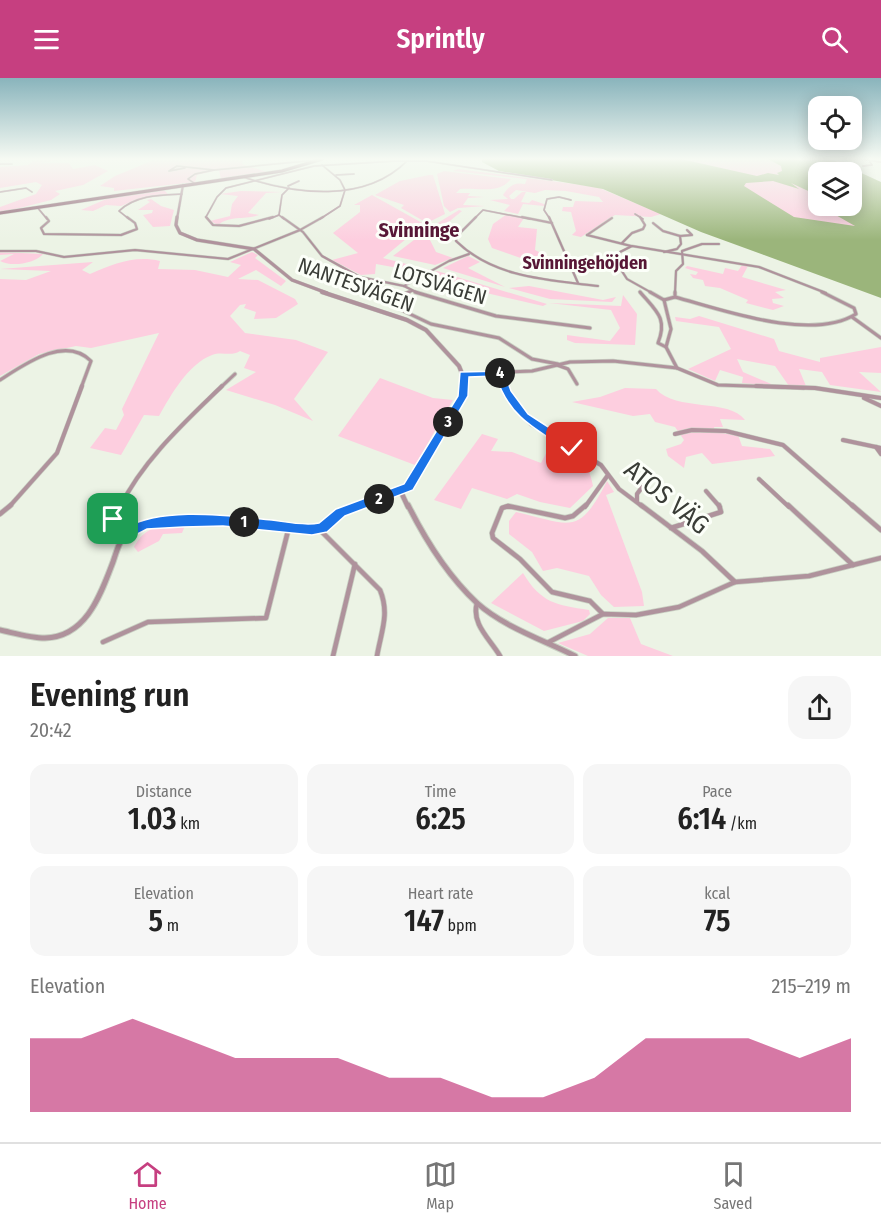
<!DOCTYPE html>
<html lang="en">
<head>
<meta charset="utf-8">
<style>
  :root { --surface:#fff; --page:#f6f6f6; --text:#222; --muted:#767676; --line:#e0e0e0; --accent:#c63f80 }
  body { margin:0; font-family:"Fira Sans Condensed",sans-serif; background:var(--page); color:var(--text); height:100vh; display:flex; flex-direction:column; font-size:22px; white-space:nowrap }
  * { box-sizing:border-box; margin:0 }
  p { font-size:20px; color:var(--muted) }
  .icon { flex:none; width:33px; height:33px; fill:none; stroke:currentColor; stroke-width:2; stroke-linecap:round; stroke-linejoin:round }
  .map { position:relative; height:578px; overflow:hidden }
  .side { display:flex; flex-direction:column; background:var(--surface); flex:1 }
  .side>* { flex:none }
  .buttons { position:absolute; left:808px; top:18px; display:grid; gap:12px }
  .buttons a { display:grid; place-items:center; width:54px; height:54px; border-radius:12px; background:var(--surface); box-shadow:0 3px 15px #0003; font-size:30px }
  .pin { position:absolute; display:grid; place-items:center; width:51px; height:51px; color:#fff; margin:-26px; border-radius:12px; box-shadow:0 3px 9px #0006 }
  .km { position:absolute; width:30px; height:30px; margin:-15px; border-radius:50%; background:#222; color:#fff; font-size:16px; line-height:30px; text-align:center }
  .round { display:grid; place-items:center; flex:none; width:63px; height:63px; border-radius:18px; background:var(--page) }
  .head { display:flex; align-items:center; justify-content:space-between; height:102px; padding:0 30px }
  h1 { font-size:33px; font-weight:600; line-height:45px }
  .figures { display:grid; grid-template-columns:repeat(3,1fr); gap:9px; height:102px; padding:6px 30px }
  .figures div { display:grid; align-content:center; border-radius:15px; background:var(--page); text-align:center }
  .figures b { font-size:30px; font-weight:600 }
  .figures small { font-size:16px; font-weight:400 }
  .figures p { font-size:16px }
  .chart { height:168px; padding:12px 30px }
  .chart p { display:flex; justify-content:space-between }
  .chart svg { width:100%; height:108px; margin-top:6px; fill:var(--accent); opacity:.7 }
  header { display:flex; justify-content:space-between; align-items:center; height:78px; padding:0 30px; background:var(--accent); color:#fff; font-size:27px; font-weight:600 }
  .menu { display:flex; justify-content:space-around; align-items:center; height:84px; border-top:2px solid var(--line); background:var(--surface); font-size:16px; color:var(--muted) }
  .menu a { display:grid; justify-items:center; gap:3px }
  .menu .active { color:var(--accent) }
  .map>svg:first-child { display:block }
  .green { fill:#fdcedf }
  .water { fill:#9bb57b; fill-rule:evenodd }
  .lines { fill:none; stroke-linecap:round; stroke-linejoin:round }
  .minor-far4-casing { stroke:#c8cfc2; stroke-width:2 }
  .minor-far3-casing { stroke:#c8cfc2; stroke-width:3 }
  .minor-far2-casing { stroke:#c8cfc2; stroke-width:4.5 }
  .minor-far1-casing { stroke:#c8cfc2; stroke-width:5 }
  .minor-casing { stroke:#c8cfc2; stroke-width:6 }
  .tertiary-far4-casing { stroke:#c8cfc2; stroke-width:3 }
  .tertiary-far3-casing { stroke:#c8cfc2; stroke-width:4 }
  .tertiary-far2-casing { stroke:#c8cfc2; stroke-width:5 }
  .tertiary-far1-casing { stroke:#c8cfc2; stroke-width:6 }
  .tertiary-casing { stroke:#c8cfc2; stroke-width:7 }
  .secondary-casing { stroke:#c8cfc2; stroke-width:4 }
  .minor-far4 { stroke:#af929c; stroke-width:1.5 }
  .minor-far3 { stroke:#af929c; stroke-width:2 }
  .minor-far2 { stroke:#af929c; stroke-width:3 }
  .minor-far1 { stroke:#af929c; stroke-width:4 }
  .minor { stroke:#af929c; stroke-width:4.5 }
  .tertiary-far4 { stroke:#af929c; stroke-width:2 }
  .tertiary-far3 { stroke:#af929c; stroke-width:3 }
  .tertiary-far2 { stroke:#af929c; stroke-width:4 }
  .tertiary-far1 { stroke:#af929c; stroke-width:4.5 }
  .tertiary { stroke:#af929c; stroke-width:5 }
  .secondary { stroke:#8d6474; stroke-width:3 }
  .route { fill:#1a73e8; stroke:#fff; stroke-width:1.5 }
  .labels { text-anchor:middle; stroke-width:6; stroke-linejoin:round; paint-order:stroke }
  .far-neighbourhood-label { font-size:18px; font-weight:bold; fill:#571736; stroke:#fcfff9 }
  .far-quarter-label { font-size:20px; font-weight:bold; fill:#571736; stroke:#fcfff9 }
  .street-label { font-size:21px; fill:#3a3d37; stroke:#fcfff9 }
  .near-street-label { font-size:26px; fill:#3a3d37; stroke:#fcfff9 }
</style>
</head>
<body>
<header><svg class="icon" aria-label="menu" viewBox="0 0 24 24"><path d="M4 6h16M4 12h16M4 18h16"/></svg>Sprintly<svg class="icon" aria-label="search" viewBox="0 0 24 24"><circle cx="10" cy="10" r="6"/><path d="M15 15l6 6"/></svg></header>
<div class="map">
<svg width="881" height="578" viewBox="0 0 881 578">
  <rect width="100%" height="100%" fill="#ecf3e5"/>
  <!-- green -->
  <g class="green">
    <path d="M35 81H61L41 85H69L73 91 95 87 108 93 83 107 55 113 60 116 51 122 0 135V129L36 116 42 107 36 104 0 110V89L28 87Z"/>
    <path d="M156 81H243L242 86 267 94 221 101 219 92 197 97 195 104 114 113V110L100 108 115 98Z"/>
    <path d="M583 81H796L819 94V128H852L881 173Z"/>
    <path d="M458 91 597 109 661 136 651 139 615 137 581 159 572 157 576 153 571 134 562 133 563 129H573L575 123 603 124 599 119 566 113 545 112 535 115 516 112 509 118 511 121H514L522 114H526L521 124 529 125 532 122 544 126V128L523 126 518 136 504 133 510 127 490 122 508 121 503 117C509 108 514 104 525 106L527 101 453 93Z"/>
    <path d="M444 93 511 101C498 117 476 109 460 111L456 115H470L468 118 484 119 468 120 463 127 485 128 458 130 450 134 444 128 437 96Z"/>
    <path d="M429 97H433L445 136 427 145 401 130 404 127 375 117 400 103Z"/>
    <path d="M163 111 168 116 141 120 121 128 106 127 93 133 81 132 111 119Z"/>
    <path d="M241 113 282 114 266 115 248 135 259 137C246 142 230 137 218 147L210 143 230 138 232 126 238 118 220 116Z"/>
    <path d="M372 117 424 146 383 180 430 192 426 195 376 186 375 196 361 197 332 182 358 175 333 155 360 134V127H354Z"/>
    <path d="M151 121 161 128 174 132 170 148 153 149 143 137 152 135 153 132H138L150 124 147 122Z"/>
    <path d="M459 132 462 133 429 160 436 174 453 180 435 187 393 178 431 149Z"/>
    <path d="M507 136 524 140 518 149 537 151 535 172 553 181 556 186 535 185 492 170 488 161 493 146Z"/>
    <path d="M0 174 43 176C35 186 10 189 0 183L14 176 0 177Z"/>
    <path d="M252 174 258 177 255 180 286 203 281 208 256 192 238 201 258 202 295 221 298 226 276 240 254 241 256 234 244 230 246 226 240 227 230 238 245 255 296 262 328 274 294 321 313 343 275 327 226 312 256 294 244 290 250 277 240 273C231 279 222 273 212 277 188 286 171 317 159 338L144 337 121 377 90 370 105 350 116 352 124 337 122 331 159 255 91 270 76 268 39 276 0 298V201L26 202 51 193 0 191 93 184 82 192 90 196C114 186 134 177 160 183L158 191 195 192 228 199 241 187 230 184Z"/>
    <path d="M468 178 480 184 468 190 505 209 443 190Z"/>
    <path d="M742 187 748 188 742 199 786 212 775 214 784 220 772 221 773 225 784 228 773 232 746 225 748 222 720 210 705 208 703 202 693 200 690 196 696 197 698 194 685 190 687 188 723 196 725 190 738 193Z"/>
    <path d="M437 193 547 226 543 228 439 204 441 202 429 198Z"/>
    <path d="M529 208 603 222 616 219 612 224 550 221 509 210Z"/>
    <path d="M623 217 637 236 635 267 575 265 567 262V257L610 263 620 250 611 232 549 225 621 228Z"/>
    <path d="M699 238 774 261 779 273 820 284V280L881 269V295L859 294 881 314 830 307 822 294 799 291 806 308H789L775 288 737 281 743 294 776 308 742 305 743 299 720 292 715 303 688 291 731 271 719 249 676 243 675 239 690 241Z"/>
    <path d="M380 300 433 320 453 322 415 387 338 358Z"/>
    <path d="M625 310 656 311C676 334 729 320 745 342L720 341 723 349H714L715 354 738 357 742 368 770 371 775 378 712 386 702 375 686 379 684 390 668 378 666 371 681 366 684 362 675 349 655 344 650 336 633 338 572 324 600 319Z"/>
    <path d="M482 356 498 361 491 373 512 374 541 385 552 364C576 376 588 380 593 408L570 430 540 424 517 416 507 421 472 410 461 431 434 422Z"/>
    <path d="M607 403 614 414 606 417 642 514 644 528 614 529 601 517 589 498 557 490 543 493 532 474 509 456V443L516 434C570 446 578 460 607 403Z"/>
    <path d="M186 445 182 455 163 456 159 463 138 474 134 469C145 447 164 447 186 445Z"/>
    <path d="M523 495C541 525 556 527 589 532L590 536 583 543 544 553 491 525Z"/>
    <path d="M608 540H630L641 566 673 578H588L558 565 590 556Z"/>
  </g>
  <!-- water -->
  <path class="water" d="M482 81H681L757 98 768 95 779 97 777 95 782 93 781 88 768 81 833 82 881 104V220L701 154 603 111 499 93 482 84ZM819 94H852V128H830L834 136 855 148 794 139 744 108 746 105 773 103 799 111 791 105 819 118V121Z"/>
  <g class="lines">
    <defs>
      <g id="minor-far4">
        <path d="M861 81 881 84"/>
        <path d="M0 86H12"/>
        <path d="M863 88 872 87 870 84"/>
        <path d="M185 90 169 93 177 88 214 92 195 96 188 101 194 105"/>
        <path d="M214 92 316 82"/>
        <path d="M336 97 354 96"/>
        <path d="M243 99C295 116 364 126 407 83"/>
        <path d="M288 108 299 103"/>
        <path d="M0 114 26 110 32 114"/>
        <path d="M37 129 47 141"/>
        <path d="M635 136 643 141"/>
        <path d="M279 137 284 141"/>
        <path d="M279 137 282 117 289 110"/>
        <path d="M129 141 119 133C136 117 160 117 182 116"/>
        <path d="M208 141 206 139 217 119 226 110 314 88 396 83H426L552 102"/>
        <path d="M269 141 279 137"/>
        <path d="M320 141 340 128 345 112 340 102 322 87"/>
        <path d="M474 141 483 132 530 141"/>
        <path d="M550 141 544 132 547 121 559 119 571 122"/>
      </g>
      <g id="minor-far3">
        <path d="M46 139 49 143 41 150 44 156 121 157 137 151 135 145 127 139"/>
        <path d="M206 139 213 147 239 148 273 139"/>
        <path d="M282 139 303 154 322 178 360 199 404 208 418 215"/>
        <path d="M476 139 457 158 456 163C494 200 548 202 598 208"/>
        <path d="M522 139 552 145"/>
        <path d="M549 139 578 205"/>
        <path d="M653 145 663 153 680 158"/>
        <path d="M587 157 631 168"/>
        <path d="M587 157 612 140"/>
        <path d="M622 165 632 155 643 151 645 147 640 139"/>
        <path d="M0 173H36L64 179 135 172 228 181 300 152 323 139"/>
        <path d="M664 174 677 171 681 166 680 158 692 157 687 152"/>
        <path d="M404 208 449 183 469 176"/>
        <path d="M405 215 412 213"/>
        <path d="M652 215 627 201 618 187 620 174 632 168 759 189 826 215"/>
        <path d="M675 215 676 193 683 186 682 173 702 166H719"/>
      </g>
      <g id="minor-far2">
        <path d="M409 214 391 224 393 228 431 246 499 260 532 281 558 286"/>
        <path d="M415 214 496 238 590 250"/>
        <path d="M640 214C656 233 668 240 658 265L666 269"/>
        <path d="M650 214 664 222"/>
        <path d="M675 219C723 232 811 264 856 236L854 230 822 214"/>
        <path d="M664 222 675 219V214"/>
        <path d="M664 222 671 251 666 269 677 290"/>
        <path d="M852 239 881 260"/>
        <path d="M557 287 568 291 577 306"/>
        <path d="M500 295 505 310"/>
        <path d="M464 296 532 293 570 284 613 283 677 290 718 307 804 310"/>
        <path d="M0 302C25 286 65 257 91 283L81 310"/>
        <path d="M220 310 235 296"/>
      </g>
      <g id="minor-far1">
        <path d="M504 308 516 330 531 346 601 387 619 411 643 429"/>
        <path d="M756 308 815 310 881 320"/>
        <path d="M864 320 881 328"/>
        <path d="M675 356 692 352 726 353 783 367 854 429"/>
        <path d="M843 362 881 370"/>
        <path d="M876 369 881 376"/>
        <path d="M759 401 789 429"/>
        <path d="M706 413 720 429"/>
        <path d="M637 423V416L652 396"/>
        <path d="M9 429 57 375 82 308"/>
        <path d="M120 429C143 382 185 344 222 308"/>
        <path d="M506 429H511"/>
        <path d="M585 429 608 397"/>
      </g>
      <g id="minor">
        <path d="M120 427 116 435 115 450 124 457"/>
        <path d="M586 427 573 438 565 440 508 428 502 430 492 455 493 460 520 481 552 514 590 523 603 536"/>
        <path d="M641 427 702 473 735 504"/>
        <path d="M788 427 853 487"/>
        <path d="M852 427 881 452"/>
        <path d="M0 436 11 427"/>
        <path d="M671 450 721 434 719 427"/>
        <path d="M319 451 380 512C390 536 381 554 377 578"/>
        <path d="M477 525C471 546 490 561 500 578"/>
        <path d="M103 564 148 544 266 540 289 449"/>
        <path d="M549 564 603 536 636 537 679 529 735 504 809 498 881 480"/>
        <path d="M333 578 355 486"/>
      </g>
      <path id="tertiary-far4" d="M177 141 183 107"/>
      <path id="tertiary-far3" d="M177 139 176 147 180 155 197 162 254 171 292 202 327 215"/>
      <path id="tertiary-far2" d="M322 214 407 242 426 252 459 288 465 303 464 310"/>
      <g id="tertiary-far1">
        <path d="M401 414 408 429"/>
        <path d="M356 429 391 418 408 409 463 318 464 308"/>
      </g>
      <g id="tertiary">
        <path d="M408 427C425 461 449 499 477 525 504 549 543 562 575 578"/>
        <path d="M0 552C14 555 31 560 45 560 87 559 101 515 113 484 117 472 120 460 130 452 155 433 282 448 316 452L340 435 361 427"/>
      </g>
      <path id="secondary" d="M0 135 282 93 322 81"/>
    </defs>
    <!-- minor-far4 casing -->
    <use href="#minor-far4" class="minor-far4-casing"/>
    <!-- minor-far3 casing -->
    <use href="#minor-far3" class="minor-far3-casing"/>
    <!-- minor-far2 casing -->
    <use href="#minor-far2" class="minor-far2-casing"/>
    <!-- minor-far1 casing -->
    <use href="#minor-far1" class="minor-far1-casing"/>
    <!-- minor casing -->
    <use href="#minor" class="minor-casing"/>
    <!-- tertiary-far4 casing -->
    <use href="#tertiary-far4" class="tertiary-far4-casing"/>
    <!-- tertiary-far3 casing -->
    <use href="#tertiary-far3" class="tertiary-far3-casing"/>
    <!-- tertiary-far2 casing -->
    <use href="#tertiary-far2" class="tertiary-far2-casing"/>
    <!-- tertiary-far1 casing -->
    <use href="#tertiary-far1" class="tertiary-far1-casing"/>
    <!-- tertiary casing -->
    <use href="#tertiary" class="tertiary-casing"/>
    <!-- secondary casing -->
    <use href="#secondary" class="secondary-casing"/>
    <!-- minor-far4 -->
    <use href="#minor-far4" class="minor-far4"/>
    <!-- minor-far3 -->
    <use href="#minor-far3" class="minor-far3"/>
    <!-- minor-far2 -->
    <use href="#minor-far2" class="minor-far2"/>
    <!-- minor-far1 -->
    <use href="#minor-far1" class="minor-far1"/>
    <!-- minor -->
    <use href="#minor" class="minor"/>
    <!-- tertiary-far4 -->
    <use href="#tertiary-far4" class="tertiary-far4"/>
    <!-- tertiary-far3 -->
    <use href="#tertiary-far3" class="tertiary-far3"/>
    <!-- tertiary-far2 -->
    <use href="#tertiary-far2" class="tertiary-far2"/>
    <!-- tertiary-far1 -->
    <use href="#tertiary-far1" class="tertiary-far1"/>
    <!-- tertiary -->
    <use href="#tertiary" class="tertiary"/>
    <!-- secondary -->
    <use href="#secondary" class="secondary"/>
  </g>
  <!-- sky -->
  <linearGradient id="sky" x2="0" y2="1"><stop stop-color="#89b4bc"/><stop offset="0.5" stop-color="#f6faf3"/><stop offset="1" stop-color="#f6faf3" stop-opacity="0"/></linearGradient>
  <rect width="881" height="162" fill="url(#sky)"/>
  <!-- route -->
  <path class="route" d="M504 293 511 313 528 336 576 367V372H568C535 351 508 338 496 298L469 299 468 318 413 412 345 438 327 454 312 457 223 448 183 449 147 451 124 463 108 450 107 441 113 436 118 437 121 447 125 450C164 428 229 438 272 442 287 444 304 448 319 445L336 431 404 406 458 318 460 294Z"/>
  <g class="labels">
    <!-- far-neighbourhood labels -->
    <g class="far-neighbourhood-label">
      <text x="585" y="191">Svinningehöjden</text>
    </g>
    <!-- far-quarter labels -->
    <g class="far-quarter-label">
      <text x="419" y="159">Svinninge</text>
    </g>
    <!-- street labels -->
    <g class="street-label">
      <text transform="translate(440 206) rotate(17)" y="7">LOTSVÄGEN</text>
      <text transform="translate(356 207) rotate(20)" y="7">NANTESVÄGEN</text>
    </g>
    <!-- near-street labels -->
    <g class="near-street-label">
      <text transform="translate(667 419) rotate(39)" y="9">ATOS VÄG</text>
    </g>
  </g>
</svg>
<div class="buttons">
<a><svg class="icon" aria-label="locate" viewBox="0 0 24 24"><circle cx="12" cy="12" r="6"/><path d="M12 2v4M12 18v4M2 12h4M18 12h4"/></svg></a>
<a><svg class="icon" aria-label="layers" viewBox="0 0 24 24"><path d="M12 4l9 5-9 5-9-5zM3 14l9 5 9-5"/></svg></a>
</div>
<div class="pin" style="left:113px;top:441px;background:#1e9e55"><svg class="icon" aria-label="arrive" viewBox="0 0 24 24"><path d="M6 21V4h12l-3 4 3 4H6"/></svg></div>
<div class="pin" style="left:572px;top:370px;background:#d93025"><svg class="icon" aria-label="check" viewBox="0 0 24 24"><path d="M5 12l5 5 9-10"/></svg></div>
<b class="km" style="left:244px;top:444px">1</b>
<b class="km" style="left:379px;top:421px">2</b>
<b class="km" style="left:448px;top:344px">3</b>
<b class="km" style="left:500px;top:295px">4</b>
</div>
<section class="side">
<div class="head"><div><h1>Evening run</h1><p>20:42</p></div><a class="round"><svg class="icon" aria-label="share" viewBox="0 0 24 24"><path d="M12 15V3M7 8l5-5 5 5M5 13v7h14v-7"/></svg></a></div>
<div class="figures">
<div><p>Distance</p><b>1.03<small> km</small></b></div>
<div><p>Time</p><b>6:25</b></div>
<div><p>Pace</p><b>6:14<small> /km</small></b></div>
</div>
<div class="figures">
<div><p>Elevation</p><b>5<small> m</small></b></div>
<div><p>Heart rate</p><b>147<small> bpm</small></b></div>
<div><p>kcal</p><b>75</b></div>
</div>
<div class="chart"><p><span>Elevation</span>215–219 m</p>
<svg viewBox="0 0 160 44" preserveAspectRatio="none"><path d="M0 44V14L10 14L20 6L30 14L40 22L50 22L60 22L70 30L80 30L90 38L100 38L110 30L120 14L130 14L140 14L150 22L160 14V44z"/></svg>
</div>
</section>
<nav class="menu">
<a class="active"><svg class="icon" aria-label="home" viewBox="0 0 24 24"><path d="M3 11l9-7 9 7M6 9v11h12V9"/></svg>Home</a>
<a><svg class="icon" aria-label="map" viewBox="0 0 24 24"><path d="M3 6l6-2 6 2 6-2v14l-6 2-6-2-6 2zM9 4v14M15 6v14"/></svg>Map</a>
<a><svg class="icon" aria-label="saved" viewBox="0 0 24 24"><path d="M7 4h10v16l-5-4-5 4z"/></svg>Saved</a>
</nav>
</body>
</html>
